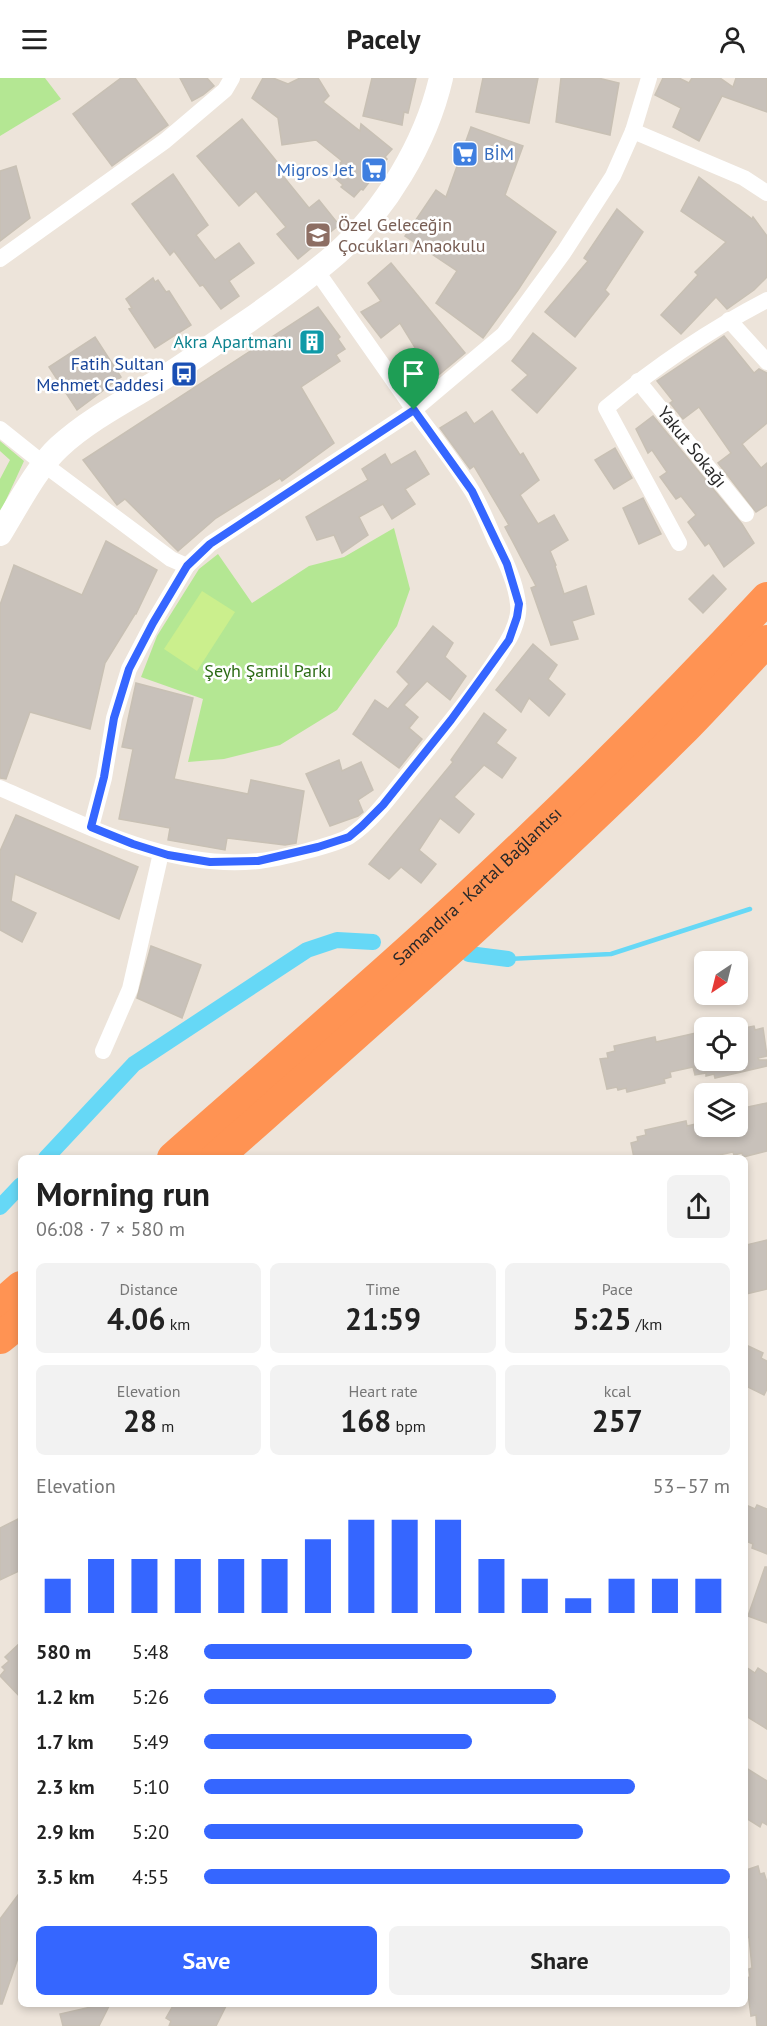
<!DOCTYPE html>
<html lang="en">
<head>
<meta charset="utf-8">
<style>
  :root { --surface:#fff; --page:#f2f2f2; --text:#222; --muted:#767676; --accent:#3566ff }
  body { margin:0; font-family:"PT Sans",sans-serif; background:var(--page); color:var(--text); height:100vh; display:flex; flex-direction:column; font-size:22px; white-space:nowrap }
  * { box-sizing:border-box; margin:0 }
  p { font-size:20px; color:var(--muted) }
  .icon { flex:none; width:33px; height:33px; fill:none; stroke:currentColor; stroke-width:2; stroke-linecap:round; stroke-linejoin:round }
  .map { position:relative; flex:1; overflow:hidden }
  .details { position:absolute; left:18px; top:1077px; width:730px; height:852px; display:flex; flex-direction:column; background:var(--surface); border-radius:9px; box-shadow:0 3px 9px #0003 }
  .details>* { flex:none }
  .needle { width:39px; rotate:215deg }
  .tools { position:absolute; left:694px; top:873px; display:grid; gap:12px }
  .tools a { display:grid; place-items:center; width:54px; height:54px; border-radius:9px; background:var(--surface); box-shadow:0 3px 9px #0003; font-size:30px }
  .pin { position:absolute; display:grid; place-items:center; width:51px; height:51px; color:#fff; margin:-62px -26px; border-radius:50% 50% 50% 0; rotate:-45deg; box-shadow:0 0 6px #0007 }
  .pin .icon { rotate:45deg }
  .round { display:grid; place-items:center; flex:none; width:63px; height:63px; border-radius:9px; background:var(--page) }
  .overview { display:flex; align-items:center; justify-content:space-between; height:102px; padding:0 18px }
  h1 { font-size:33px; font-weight:700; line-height:45px }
  .stats { display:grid; grid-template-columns:repeat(3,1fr); gap:9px; height:102px; padding:6px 18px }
  .stats div { display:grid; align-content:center; border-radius:9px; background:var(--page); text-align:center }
  .stats b { font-size:30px; font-weight:700 }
  .stats small { font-size:16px; font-weight:400 }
  .stats p { font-size:16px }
  .chart { height:168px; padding:12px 18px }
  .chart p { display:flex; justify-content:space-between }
  .chart svg { width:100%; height:108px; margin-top:6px; stroke:var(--accent); stroke-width:6 }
  .primary-button { display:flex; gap:12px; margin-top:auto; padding:12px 18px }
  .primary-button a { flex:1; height:69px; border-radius:9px; background:var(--accent); color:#fff; font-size:24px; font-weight:700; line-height:69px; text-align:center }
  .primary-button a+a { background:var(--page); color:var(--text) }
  ul { padding:0 18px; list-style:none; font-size:20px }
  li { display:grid; grid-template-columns:96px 72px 1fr; align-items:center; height:45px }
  li i { height:15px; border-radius:8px; background:var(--accent) }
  header { display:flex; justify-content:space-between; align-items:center; height:78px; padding:0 18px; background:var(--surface); font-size:27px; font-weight:700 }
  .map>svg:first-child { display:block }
  .green { fill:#b4e793 }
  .pitch { fill:#cbef8d }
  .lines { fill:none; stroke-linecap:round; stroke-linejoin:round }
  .stream { stroke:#66d8f6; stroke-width:4.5 }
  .canal { stroke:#66d8f6; stroke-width:16 }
  .building { fill:#c8c1ba; stroke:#c8c0b4; stroke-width:1.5 }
  .street { stroke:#fff; stroke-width:16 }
  .secondary { stroke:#fff; stroke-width:24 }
  .highway { stroke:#ff9353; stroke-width:32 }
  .route-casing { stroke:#fff; stroke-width:12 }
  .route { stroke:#3566ff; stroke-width:8 }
  .labels { text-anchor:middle; stroke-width:5; stroke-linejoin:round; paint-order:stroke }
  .shop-label { font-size:18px; fill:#366cbe; stroke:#fff; text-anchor:start }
  .education-label { font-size:18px; fill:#785e54; stroke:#fff; text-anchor:start }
  .culture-label { font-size:18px; fill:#0d838f; stroke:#fff; text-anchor:end }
  .transit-label { font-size:18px; fill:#164399; stroke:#fff; text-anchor:end }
  .street-label { font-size:18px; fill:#292929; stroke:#fff }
  .park-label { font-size:18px; fill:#2c6b15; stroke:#fff }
</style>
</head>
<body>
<header><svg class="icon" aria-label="menu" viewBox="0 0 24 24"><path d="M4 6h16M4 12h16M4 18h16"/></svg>Pacely<svg class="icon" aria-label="person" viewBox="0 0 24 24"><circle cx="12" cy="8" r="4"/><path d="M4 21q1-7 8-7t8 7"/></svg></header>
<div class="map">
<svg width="767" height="1948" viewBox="0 0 767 1948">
  <rect width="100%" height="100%" fill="#ede4da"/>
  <!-- green -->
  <g class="green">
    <path d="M0 0H45L61 21 0 58Z"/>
    <path d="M0 363 24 383 0 435V401L10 382 0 373Z"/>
    <path d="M394 450 410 511 397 548 337 632 280 667 224 681 188 684 203 621 141 599 157 558 199 491 218 476 252 525 309 488 344 479Z"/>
  </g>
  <!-- pitch -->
  <path class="pitch" d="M202 513 235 534 197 593 164 571Z"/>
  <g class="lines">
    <!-- stream -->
    <path class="stream" d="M508 881 611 876 750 831"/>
    <!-- canal -->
    <g class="canal">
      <path d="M469 876 508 881"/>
      <path d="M46 1080 134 986 307 872 337 862 373 864"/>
      <path d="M0 1129 21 1107"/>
    </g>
  </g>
  <!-- building -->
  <g class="building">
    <path d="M121 0H135L168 47 112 88 73 36Z"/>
    <path d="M180 0H207L214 8 203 17 192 23Z"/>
    <path d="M263 0H273L288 6 300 0H318L329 18 323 24 360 53 361 46 392 71 385 79 387 81 363 112 361 111 354 119 341 109 343 107 335 100 339 96 334 92 342 83 316 62 282 67 278 40 252 20Z"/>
    <path d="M372 0H416L408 35 404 34 402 47 363 38Z"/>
    <path d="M483 0H538L529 45 476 34Z"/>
    <path d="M561 0H598L619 5 610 57 556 44Z"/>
    <path d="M663 0H679L689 5 692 0H720L733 9 736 0H767V34L722 18 699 63 673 49 681 30 655 17Z"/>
    <path d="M242 41 282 90 279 93 309 130 319 122 339 147 298 181 277 156 286 149 256 113 239 128 197 78Z"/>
    <path d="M471 49 523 68 505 117 556 154 518 212 483 260 436 225 457 193 405 158 436 112 446 119Z"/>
    <path d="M16 88 30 140 0 163V93Z"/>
    <path d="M173 96 208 147 196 157 215 182 239 165 254 185 229 203 239 218 221 231 203 207 200 208 174 173 170 177 132 126Z"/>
    <path d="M699 99 752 141 753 139 767 158V199L754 212 727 231 716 219 681 256 661 237 698 197 695 194 726 164 681 133Z"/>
    <path d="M617 131 643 154 605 212 609 216 575 259 545 234 588 183 584 180Z"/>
    <path d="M391 185 465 275 423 310 406 287 419 276 400 245 381 260 361 234 381 223 368 205Z"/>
    <path d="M153 200 155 204 158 202 166 214 169 213 191 247 155 270 129 231 132 230 126 221Z"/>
    <path d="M318 229 340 259 338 261 345 271 336 277 340 283 301 309 334 365 282 403 280 400 216 440 178 473 125 421 117 427 83 382Z"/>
    <path d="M533 255 576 290 537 335 512 312 528 297 512 283Z"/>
    <path d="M724 258 754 295 759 291 767 295V345L742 366 761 390 767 385V427L756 434 718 385 731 375 699 329 683 341 670 325 673 323 657 303Z"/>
    <path d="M95 259 121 299 77 332 49 289Z"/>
    <path d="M492 333 520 377 523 375 539 402 520 417 538 446 554 437 568 462 550 473 556 487 555 488 564 516 586 508 594 536 572 543 578 561 551 567 531 510 536 508 505 449 509 447 474 388 470 391 440 350 466 334 474 346Z"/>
    <path d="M653 338 742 446 754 465 724 489 709 465 705 468 688 444 696 437 681 418 676 421 660 399 667 394 652 372 648 375 636 351Z"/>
    <path d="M615 370 632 400 614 411 595 382Z"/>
    <path d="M415 373 429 396 405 411 415 426 392 441 383 426 359 439 368 457 342 475 334 457 317 462 306 439 368 402 362 391 385 376 391 387Z"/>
    <path d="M643 420 661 456 639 466 623 430Z"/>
    <path d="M106 463 157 492 136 536H135L105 585 90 651 30 634 6 701 0 700V527L14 487 82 517Z"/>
    <path d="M713 497 726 511 703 535 689 521Z"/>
    <path d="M433 548 453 565 445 579 466 598 450 622 427 603 404 627 418 639 409 650 422 661 399 690 353 656 375 622 388 631 409 606 397 594Z"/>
    <path d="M533 566 557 587 548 601 565 616 549 638 529 620 521 634 496 612Z"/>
    <path d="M136 605 193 620 174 701 248 716 251 702 304 713 296 765 285 767 227 760 225 772 168 762 170 750 119 741 133 671 122 669Z"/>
    <path d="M484 635 506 652 496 665 516 680 502 700 484 687 454 719 474 736 459 755 440 740 419 772 436 786 421 805 401 789 389 801 369 786 453 684 451 682Z"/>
    <path d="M339 682 342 693 361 684 373 712 358 722 363 734 358 738 330 748 306 696Z"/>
    <path d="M16 737 138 789 119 841 15 796 11 823 36 835 22 864 0 852V773Z"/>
    <path d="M151 868 201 887 182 940 137 920Z"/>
    <path d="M754 948 755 952 763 950 767 978 758 980 759 982H767V988L715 1000 714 996 706 998V995L695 997 693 989 670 994 671 999 664 1001 665 1005 627 1014 626 1010 618 1012 617 1009 607 1011 600 981 608 980 607 975 615 973 614 968 655 959 656 964 705 953V982H738V951Z"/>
    <path d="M767 1025V1073L743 1079 742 1075 734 1077 733 1074 705 1080H634L631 1065 638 1063 637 1059 646 1057 645 1052 686 1043 687 1048 696 1046 697 1050 738 1048V1031Z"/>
    <path d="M767 1162V1211L746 1216V1167Z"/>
    <path d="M746 1267 763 1275 761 1280 767 1283V1311L764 1317 746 1308Z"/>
    <path d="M746 1427 755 1431 757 1427 767 1431V1476L752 1470 753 1466 746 1463Z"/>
    <path d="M18 1441 21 1448V1492L0 1502V1450Z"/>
    <path d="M765 1489H767V1545L748 1538Z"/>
    <path d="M21 1564V1620L0 1598 5 1592 2 1589 9 1583 5 1579Z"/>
    <path d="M746 1589 755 1595 758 1590 767 1596V1651L746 1638Z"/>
    <path d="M746 1690 767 1703V1747L762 1744 760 1749 746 1740Z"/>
    <path d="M758 1788 760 1796 764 1795 767 1804V1948H757L756 1937 751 1938 746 1900 750 1899 749 1891 752 1890 749 1859 746 1860V1792Z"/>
    <path d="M21 1813V1882L18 1880 2 1926H0V1841Z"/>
    <path d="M104 1926H110L99 1948H63L60 1936Z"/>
    <path d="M174 1926H227L216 1948H169L171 1943 166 1940Z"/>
  </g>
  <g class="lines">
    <!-- street -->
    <g class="street">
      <path d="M633 53 649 0"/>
      <path d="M0 181 165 63 225 12 232 0"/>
      <path d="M316 192 414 332 504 256 564 174 613 98 633 53 744 100 767 115"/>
      <path d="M729 242 767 284"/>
      <path d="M638 303 746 436"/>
      <path d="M0 351 45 387 171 481 187 488"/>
      <path d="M679 465 606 330C656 288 709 252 767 222"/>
      <path d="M0 710C82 745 167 793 259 783 277 781 336 767 350 758 375 741 393 714 412 691 445 650 480 609 507 564 513 555 520 537 518 526 516 504 505 481 495 462 488 446 481 428 472 413 455 385 433 358 414 332L210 466 187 488 153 545 129 591 114 640 104 700 91 749"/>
      <path d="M103 973 130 911 161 775"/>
    </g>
    <!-- secondary -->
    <path class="secondary" d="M0 456C16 430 37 389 59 369 89 341 129 321 165 299 193 281 220 262 248 243 278 222 307 201 335 177 385 133 426 65 441 0"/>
    <!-- highway -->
    <g class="highway">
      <path id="s1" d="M173 1080C292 975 413 872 528 762 610 684 690 603 767 520"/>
      <path d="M216 1080C373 941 531 803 680 655 710 625 738 593 767 563"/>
      <path d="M0 1227 21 1209"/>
      <path d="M0 1260 21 1243"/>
    </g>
  </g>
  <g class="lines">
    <defs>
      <path id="route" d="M414 332 472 413 507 486 519 526 517 539 509 562 451 642 383 727 362 748 349 759 318 769 258 783 210 784 168 777 133 766 91 749 104 699 114 640 129 591 153 545 187 488 210 466Z"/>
    </defs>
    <!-- route casing -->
    <use href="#route" class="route-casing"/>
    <!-- route -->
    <use href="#route" class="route"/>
  </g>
  <!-- icons -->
  <defs>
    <symbol id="supermarket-square" viewBox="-11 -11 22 22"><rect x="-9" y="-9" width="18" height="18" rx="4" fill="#3f7fe0" stroke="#fff"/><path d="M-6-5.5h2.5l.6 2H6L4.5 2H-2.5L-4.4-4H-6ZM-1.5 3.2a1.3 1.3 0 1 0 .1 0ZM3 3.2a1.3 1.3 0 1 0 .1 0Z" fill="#fff"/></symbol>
    <symbol id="school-square" viewBox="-11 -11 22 22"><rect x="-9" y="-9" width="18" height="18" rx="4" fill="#8d6e63" stroke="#fff"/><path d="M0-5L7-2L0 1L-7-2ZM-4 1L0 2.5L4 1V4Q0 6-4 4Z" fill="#fff"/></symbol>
    <symbol id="building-square" viewBox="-11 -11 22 22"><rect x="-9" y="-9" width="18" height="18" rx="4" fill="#0f9aa8" stroke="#fff"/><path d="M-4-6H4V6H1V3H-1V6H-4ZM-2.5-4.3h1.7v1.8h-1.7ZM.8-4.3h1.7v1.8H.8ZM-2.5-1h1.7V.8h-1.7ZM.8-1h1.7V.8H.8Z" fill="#fff"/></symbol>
    <symbol id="bus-square" viewBox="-11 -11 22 22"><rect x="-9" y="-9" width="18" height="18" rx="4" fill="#1a4fb4" stroke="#fff"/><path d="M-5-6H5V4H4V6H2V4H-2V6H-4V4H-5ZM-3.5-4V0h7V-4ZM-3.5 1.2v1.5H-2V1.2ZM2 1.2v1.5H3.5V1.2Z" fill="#fff"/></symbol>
  </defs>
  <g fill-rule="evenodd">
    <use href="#supermarket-square" x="450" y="61" width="30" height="30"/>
    <use href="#supermarket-square" x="359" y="77" width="30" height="30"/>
    <use href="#school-square" x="303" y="142" width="30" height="30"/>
    <use href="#building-square" x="297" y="249" width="30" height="30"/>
    <use href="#bus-square" x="169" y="281" width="30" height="30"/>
  </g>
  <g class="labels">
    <!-- shop labels -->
    <g class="shop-label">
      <text x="484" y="82">BİM</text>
      <text x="354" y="98" text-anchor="end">Migros Jet</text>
    </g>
    <!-- education labels -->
    <g class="education-label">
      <text x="338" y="153">Özel Geleceğin<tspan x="338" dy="21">Çocukları Anaokulu</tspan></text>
    </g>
    <!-- culture labels -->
    <g class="culture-label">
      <text x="292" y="270">Akra Apartmanı</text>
    </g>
    <!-- transit labels -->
    <g class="transit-label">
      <text x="164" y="292">Fatih Sultan<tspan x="164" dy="21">Mehmet Caddesi</tspan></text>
    </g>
    <!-- street labels -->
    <g class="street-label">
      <text transform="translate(692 369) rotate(51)" y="6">Yakut Sokağı</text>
      <text dy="6" stroke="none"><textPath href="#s1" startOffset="408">Samandıra - Kartal Bağlantısı</textPath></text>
    </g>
    <!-- park labels -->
    <g class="park-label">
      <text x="268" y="599">Şeyh Şamil Parkı</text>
    </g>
  </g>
</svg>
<div class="tools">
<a><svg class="needle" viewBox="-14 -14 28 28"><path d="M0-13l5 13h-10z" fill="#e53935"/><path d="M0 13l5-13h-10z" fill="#767676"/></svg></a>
<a><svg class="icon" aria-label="locate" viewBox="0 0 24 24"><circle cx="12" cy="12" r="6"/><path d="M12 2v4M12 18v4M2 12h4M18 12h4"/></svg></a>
<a><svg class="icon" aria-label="layers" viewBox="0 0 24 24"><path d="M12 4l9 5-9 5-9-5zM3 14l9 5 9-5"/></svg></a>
</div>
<div class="pin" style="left:414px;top:332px;background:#1e9e55"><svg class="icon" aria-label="arrive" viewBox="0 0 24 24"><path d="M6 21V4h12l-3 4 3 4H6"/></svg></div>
<section class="details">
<div class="overview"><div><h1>Morning run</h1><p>06:08 · 7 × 580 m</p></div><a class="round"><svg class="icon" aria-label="share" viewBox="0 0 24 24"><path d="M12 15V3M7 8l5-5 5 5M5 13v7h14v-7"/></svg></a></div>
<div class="stats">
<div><p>Distance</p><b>4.06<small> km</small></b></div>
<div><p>Time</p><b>21:59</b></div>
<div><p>Pace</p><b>5:25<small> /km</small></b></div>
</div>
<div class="stats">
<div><p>Elevation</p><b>28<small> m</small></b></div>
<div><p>Heart rate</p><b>168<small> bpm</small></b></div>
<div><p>kcal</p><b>257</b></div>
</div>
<div class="chart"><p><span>Elevation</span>53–57 m</p>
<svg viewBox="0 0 160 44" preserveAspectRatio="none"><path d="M5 44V30M15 44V22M25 44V22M35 44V22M45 44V22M55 44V22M65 44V14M75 44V6M85 44V6M95 44V6M105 44V22M115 44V30M125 44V38M135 44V30M145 44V30M155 44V30"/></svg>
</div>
<ul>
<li><b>580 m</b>5:48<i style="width:51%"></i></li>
<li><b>1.2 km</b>5:26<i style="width:67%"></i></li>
<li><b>1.7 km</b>5:49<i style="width:51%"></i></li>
<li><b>2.3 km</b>5:10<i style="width:82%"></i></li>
<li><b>2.9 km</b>5:20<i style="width:72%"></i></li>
<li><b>3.5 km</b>4:55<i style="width:100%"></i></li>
</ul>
<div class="primary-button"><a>Save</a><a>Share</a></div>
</section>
</div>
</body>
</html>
